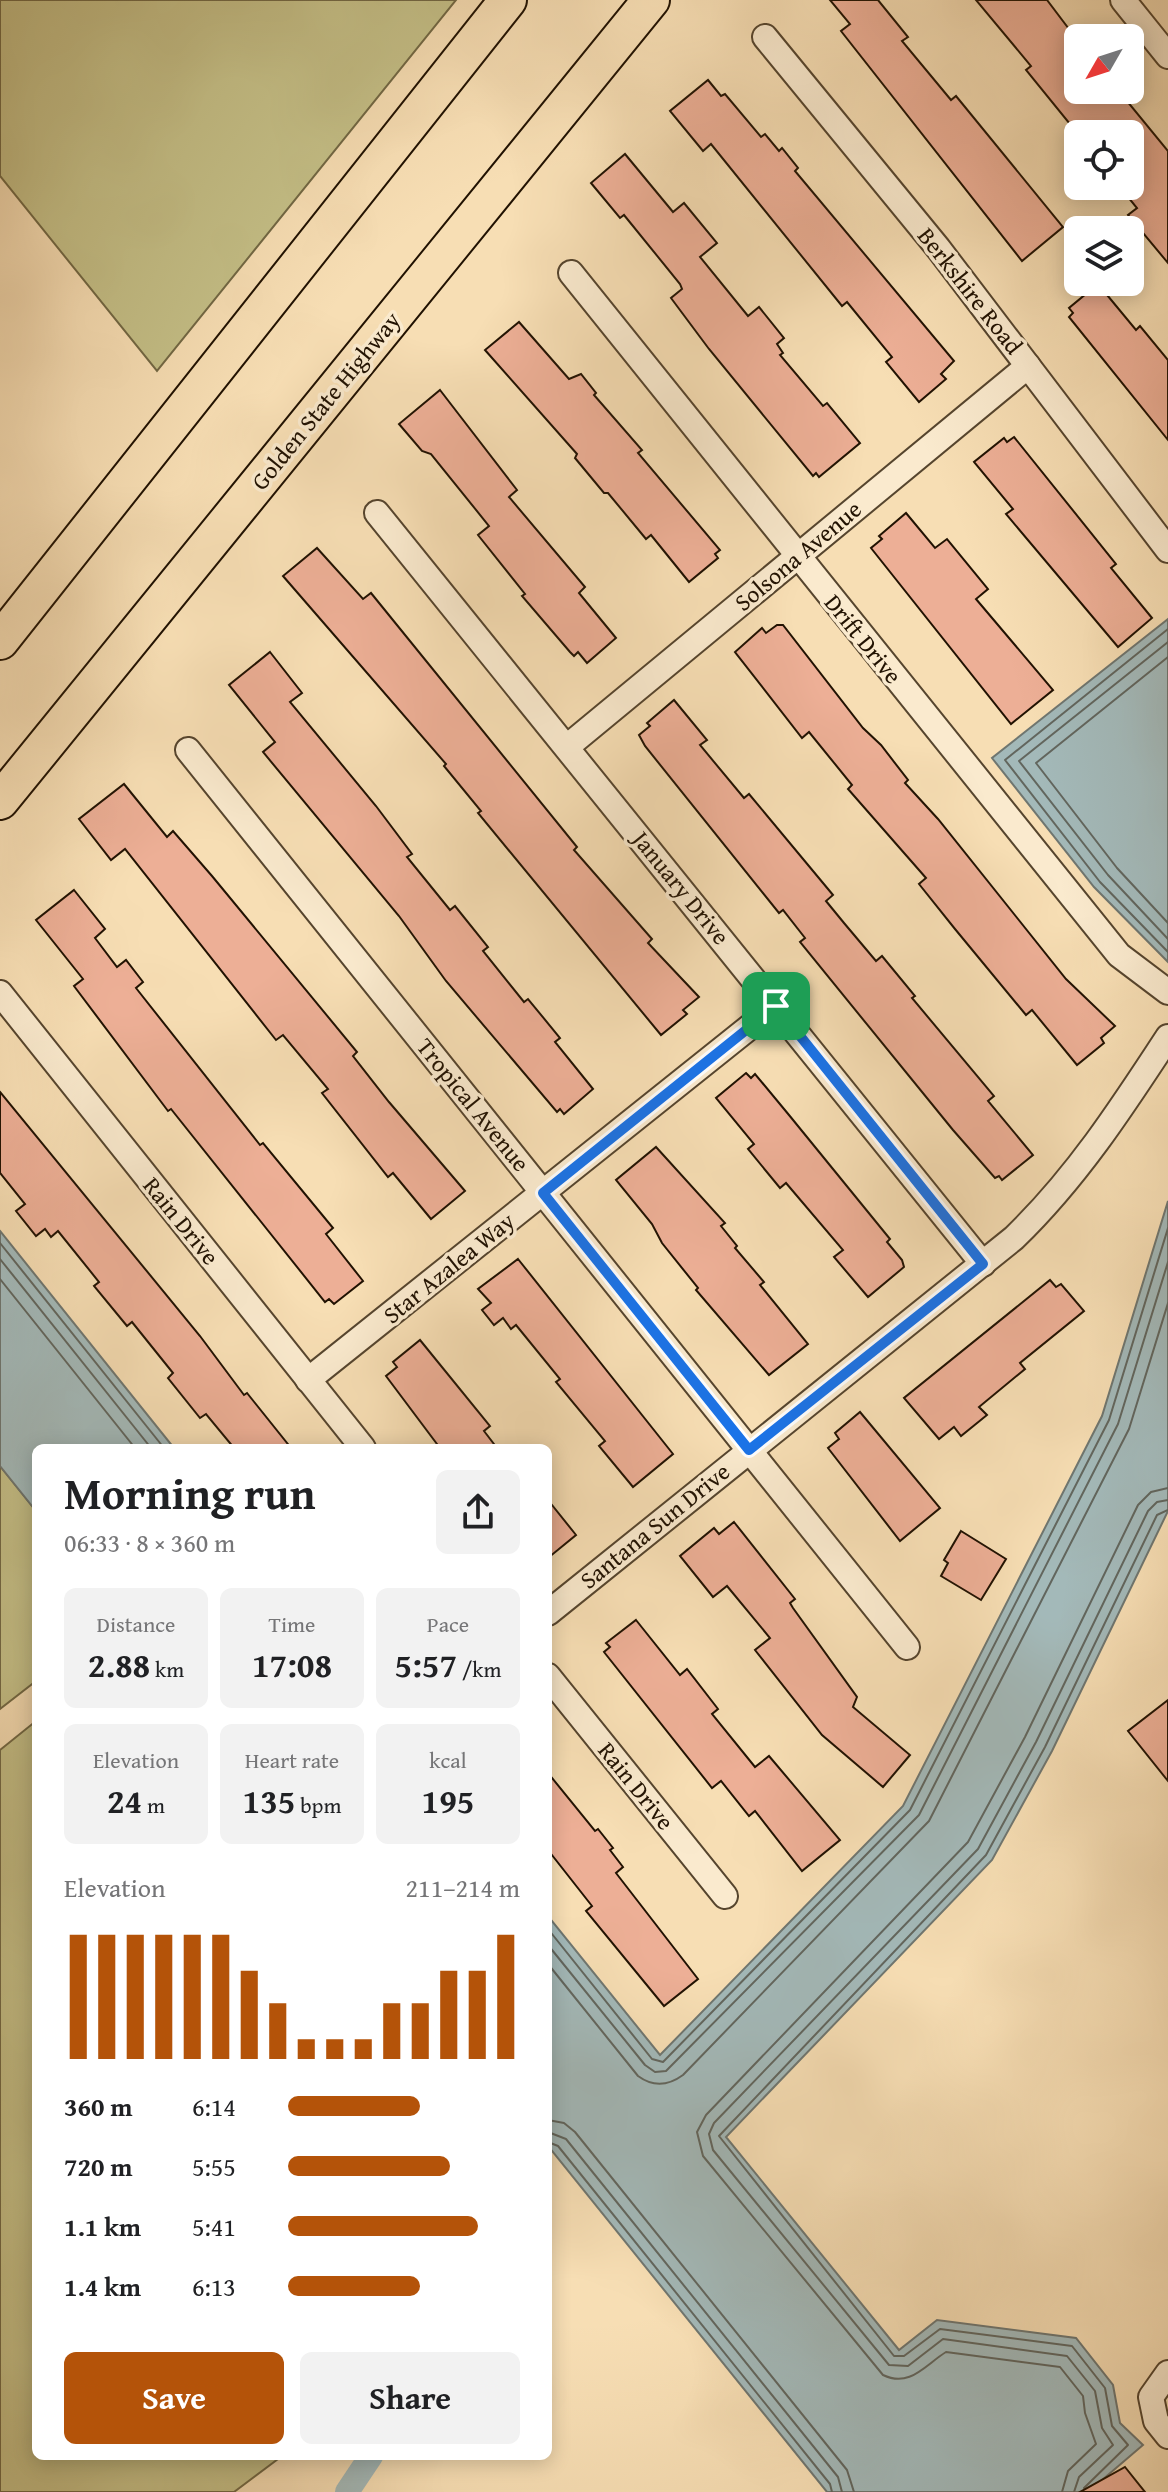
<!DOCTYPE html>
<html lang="en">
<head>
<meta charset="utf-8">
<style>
  :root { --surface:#fff; --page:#f2f2f2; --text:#202124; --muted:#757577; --accent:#b45309 }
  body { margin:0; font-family:"Gentium Book Plus",serif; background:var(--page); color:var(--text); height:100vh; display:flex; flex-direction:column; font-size:30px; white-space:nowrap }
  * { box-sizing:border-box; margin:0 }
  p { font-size:26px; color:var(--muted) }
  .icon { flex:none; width:44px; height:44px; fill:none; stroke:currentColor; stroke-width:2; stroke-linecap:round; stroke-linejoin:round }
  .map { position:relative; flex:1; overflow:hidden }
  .side { position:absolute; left:32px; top:1444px; width:520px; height:1016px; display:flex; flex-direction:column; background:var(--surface); border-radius:12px; box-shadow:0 4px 20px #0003 }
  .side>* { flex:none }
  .needle { width:52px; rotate:231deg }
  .controls { position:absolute; left:1064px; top:24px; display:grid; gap:16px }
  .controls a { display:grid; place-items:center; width:80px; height:80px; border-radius:12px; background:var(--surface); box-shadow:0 4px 20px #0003; font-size:40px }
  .pin { position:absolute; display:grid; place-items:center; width:68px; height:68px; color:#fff; margin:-34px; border-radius:16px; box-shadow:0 4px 12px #0006 }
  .round { display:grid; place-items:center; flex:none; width:84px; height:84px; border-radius:12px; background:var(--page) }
  .head { display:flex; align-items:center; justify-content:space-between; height:136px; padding:0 32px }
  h1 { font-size:44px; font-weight:600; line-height:60px }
  .stats { display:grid; grid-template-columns:repeat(3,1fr); gap:12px; height:136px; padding:8px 32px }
  .stats div { display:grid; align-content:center; border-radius:12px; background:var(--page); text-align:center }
  .stats b { font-size:34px; font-weight:600 }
  .stats small { font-size:22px; font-weight:400 }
  .stats p { font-size:22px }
  .chart { height:224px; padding:16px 32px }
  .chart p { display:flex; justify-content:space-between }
  .chart svg { width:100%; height:144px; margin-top:8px; stroke:var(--accent); stroke-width:6 }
  .button { display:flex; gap:16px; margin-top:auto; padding:16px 32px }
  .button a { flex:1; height:92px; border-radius:12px; background:var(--accent); color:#fff; font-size:32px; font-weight:600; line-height:92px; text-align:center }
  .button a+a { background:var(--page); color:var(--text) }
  ul { padding:0 32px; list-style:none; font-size:26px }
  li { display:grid; grid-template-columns:128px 96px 1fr; align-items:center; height:60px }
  li i { height:20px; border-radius:10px; background:var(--accent) }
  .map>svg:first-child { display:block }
  .green { fill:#c4bf87; stroke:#726844; stroke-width:2 }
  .water { fill:#a3b9b9; stroke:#6f7670; stroke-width:2 }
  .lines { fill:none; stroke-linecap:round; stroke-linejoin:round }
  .shore { stroke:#62665e; stroke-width:2 }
  .canal { stroke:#a3b9b9; stroke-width:24 }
  .building { fill:#edaf96; stroke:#211202; stroke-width:2 }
  .minor-casing { stroke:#56452e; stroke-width:28 }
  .highway-casing { stroke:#211202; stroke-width:40 }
  .minor { stroke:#faeace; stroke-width:24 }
  .highway { stroke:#f7deb4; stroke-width:36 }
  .route-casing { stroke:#fff; stroke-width:16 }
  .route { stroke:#1a73e8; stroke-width:10 }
  .labels { text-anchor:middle; stroke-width:7; stroke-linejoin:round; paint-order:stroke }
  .street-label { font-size:24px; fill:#211202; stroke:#faeace }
</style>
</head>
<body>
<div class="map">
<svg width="1168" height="2492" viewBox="0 0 1168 2492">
  <rect width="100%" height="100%" fill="#f7deb4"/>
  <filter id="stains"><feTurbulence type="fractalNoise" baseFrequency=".0025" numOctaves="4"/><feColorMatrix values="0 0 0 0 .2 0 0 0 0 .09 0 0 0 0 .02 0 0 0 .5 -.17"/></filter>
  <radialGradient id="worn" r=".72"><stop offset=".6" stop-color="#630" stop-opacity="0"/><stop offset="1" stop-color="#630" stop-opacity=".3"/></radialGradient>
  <!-- green -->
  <g class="green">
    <path d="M0 0H456L157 371 0 176Z"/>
    <path d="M0 1466 36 1511V1681L0 1709Z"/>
    <path d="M36 1721V2456H282L234 2492H0V1750Z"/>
  </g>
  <!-- water -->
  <g class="water">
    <path d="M1168 619V962L1094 887 992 758Z"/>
    <path d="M1168 1201V1511L1052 1751 992 1860 726 2137 899 2350 937 2320 1076 2338 1113 2385 1120 2423 1143 2445 1088 2492H827L548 2146V1916L660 2055 903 1806 1102 1416Z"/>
    <path d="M0 1231 174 1448H36V1511L0 1466Z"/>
  </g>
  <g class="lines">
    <!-- shore -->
    <g class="shore">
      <path d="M1168 629 1005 760 1100 882 1168 952"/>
      <path d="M1168 642 1019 761 1108 875 1168 939"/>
      <path d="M1168 657 1036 763 1117 868 1168 923"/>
      <path d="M0 1243 164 1448"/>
      <path d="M0 1259 151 1448"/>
      <path d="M0 1279 135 1448"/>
      <path d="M548 1929 652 2059 663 2062 910 1810 1109 1420 1168 1228"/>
      <path d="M548 1945 645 2065 655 2072 666 2071 919 1815 1118 1424 1168 1262"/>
      <path d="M548 1964 638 2076C653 2087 668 2086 683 2075L929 1821 1129 1429 1168 1303"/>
      <path d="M548 2120 564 2123 575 2132 847 2470 854 2492"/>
      <path d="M548 2132 566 2139 838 2477 842 2492"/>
      <path d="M548 2142 558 2146 830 2484 832 2492"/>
      <path d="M1084 2488 1128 2445 1112 2426 1105 2388 1072 2346 940 2329 904 2356H894L719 2136 986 1855 1045 1747 1157 1515 1168 1510"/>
      <path d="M1062 2492 1068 2471 1096 2444 1085 2413 1083 2396 1060 2367 946 2352C925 2365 910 2388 883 2375L703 2156 697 2132 706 2115 968 1842 1025 1737 1138 1505 1151 1492 1168 1488"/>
      <path d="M1074 2492 1079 2477 1113 2445 1102 2428 1095 2391 1067 2356 943 2339 908 2366 889 2365 713 2150 709 2134 714 2123 978 1849 1036 1742 1148 1511 1157 1502 1168 1500"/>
    </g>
    <!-- canal -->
    <path class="canal" d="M347 2492 371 2456"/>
  </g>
  <!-- building -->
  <g class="building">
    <path d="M830 0H878L908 37 902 41 951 100 956 96 1063 227 1022 261 841 31 850 24Z"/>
    <path d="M976 0H1047L1078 41V90H1118L1168 151V263L1128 215 1137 208 1119 186H1130V134H1078L1026 70 1031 66Z"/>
    <path d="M708 80 721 96 725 94 761 137 765 134 779 151 782 148 798 168 795 171 954 361 941 374 946 379 919 402 886 362 892 357 847 302 842 306 711 144 703 151 670 111Z"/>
    <path d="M625 154 673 212 684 203 717 243 700 257 748 316 759 307 784 338 777 344 783 353 780 355 823 406 827 403 860 443 819 477 816 473 813 476 709 349 671 298 682 289 680 284 624 215 620 218 591 183Z"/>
    <path d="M1098 284 1136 330 1140 326 1168 360V440L1069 317 1073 313 1069 308Z"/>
    <path d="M519 322 569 379 581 374 596 393 594 395 642 450 638 453 720 550 715 554 718 558 689 582 651 535 646 539 608 493H604L575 458 577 454 485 350Z"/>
    <path d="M440 390 517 490 509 497 585 587 579 593 616 638 587 663 578 652 574 656 570 652 522 596 525 594 478 535 489 526 431 454 422 451 399 424Z"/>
    <path d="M1014 437 1116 564 1111 568 1152 618 1118 647 1006 514 1013 509 974 462 1004 438 1007 442Z"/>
    <path d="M906 513 935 548 947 539 988 589 976 599 1053 690 1011 724 871 548 882 539 879 536Z"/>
    <path d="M317 548 363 599 371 593 577 847 574 850 652 939 648 943 699 997 683 1010 687 1014 661 1035 478 813 481 811 444 766 446 764 283 576Z"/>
    <path d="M777 625H783L863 728 881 745 908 780 905 783 938 819 1066 979 1115 1026 1101 1038 1104 1043 1077 1065 1032 1010 1026 1015 955 929 919 884 926 878 848 789 852 785 809 732 802 738 735 652 762 628 766 633Z"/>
    <path d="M270 652 302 693 290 702 376 806 412 854 407 857 450 910 455 906 488 947 483 951 524 1002 528 999 560 1038 555 1042 593 1089 564 1114 560 1109 557 1112 446 981 399 916 263 752 275 742 229 685Z"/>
    <path d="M674 700 707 740 700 745 744 798 749 794 833 895 826 901 844 923 876 961 882 956 915 996 912 998 994 1096 988 1101 1033 1155 1002 1180 999 1176 995 1178 953 1130 800 942 805 938 783 910 779 913 645 746 639 735 650 726 647 723Z"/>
    <path d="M124 784 167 837 173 831 212 876 357 1052 353 1056 389 1102 465 1191 431 1219 393 1173 388 1177 322 1093 328 1089 283 1035 276 1040 125 849 111 860 79 819Z"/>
    <path d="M74 890 105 929 95 938 117 967 126 960 143 982 136 988 260 1145 263 1143 333 1228 326 1234 363 1281 334 1304 329 1299 325 1302 171 1109 168 1111 74 986 83 979 36 920Z"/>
    <path d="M746 1073 751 1078 755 1074 789 1115 890 1239 887 1242 902 1260 904 1267 868 1297 834 1257 843 1250 786 1183 780 1188 748 1149 754 1144 716 1098Z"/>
    <path d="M0 1092 200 1336 244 1395 247 1393 291 1448H234L206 1414 200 1418 168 1378 173 1373 132 1322 127 1326 94 1286 99 1282 58 1231 51 1237 45 1229 36 1236 16 1211 25 1204 0 1173Z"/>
    <path d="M656 1147 725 1223 721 1226 737 1246 735 1248 764 1282 760 1285 808 1344 769 1375 696 1290 698 1288 662 1243 652 1224 616 1180Z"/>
    <path d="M518 1259 673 1454 633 1487 599 1446 605 1441 556 1382 560 1379 516 1325 511 1329 503 1318 494 1325 482 1310 491 1303 478 1289Z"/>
    <path d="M1050 1280 1056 1287 1061 1284 1084 1311 1020 1363 1025 1369 979 1407 987 1415 961 1436 954 1427 939 1439 904 1398Z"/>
    <path d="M420 1340 490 1426 484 1431 497 1448H440L386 1376 397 1367 393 1362Z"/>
    <path d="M860 1412 940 1508 900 1541 828 1448 839 1439 835 1433Z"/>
    <path d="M548 1500 576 1535 548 1558Z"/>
    <path d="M734 1522 795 1599 790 1603 793 1608 857 1697 853 1707 910 1755 883 1787 822 1735 755 1650 770 1638 727 1586 713 1597 680 1556 714 1528 719 1534Z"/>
    <path d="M961 1531 1006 1559 981 1600 941 1576 948 1563 944 1560Z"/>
    <path d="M636 1620 680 1675 687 1669 718 1709 712 1714 755 1767 769 1756 840 1840 802 1871 755 1811 749 1816 721 1781 712 1788 604 1652 610 1647 606 1643Z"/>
    <path d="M1168 1700V1781L1128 1731Z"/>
    <path d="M548 1773 595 1831 598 1829 613 1848 610 1850 623 1867 616 1873 698 1979 664 2006 586 1911 592 1906 548 1850Z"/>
    <path d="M1125 2467 1145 2492H1080Z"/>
  </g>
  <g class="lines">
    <defs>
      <g id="minor">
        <path d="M1123 0 1168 56"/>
        <path d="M765 37 938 248 1168 550"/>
        <path d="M571 273 1119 955 1168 992"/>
        <path d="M377 513 983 1264"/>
        <path d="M568 746 1028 366"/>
        <path d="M188 750 907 1647"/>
        <path d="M0 993 363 1448"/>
        <path d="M308 1380 776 1006"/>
        <path d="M548 1613 1014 1238C1076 1178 1121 1109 1168 1037"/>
        <path d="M548 1676 725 1896"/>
        <path d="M1168 2373 1151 2397 1156 2421 1168 2436"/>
      </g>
      <g id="highway">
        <path d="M0 641 508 0"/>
        <path d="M0 801 651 0"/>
      </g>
    </defs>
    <!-- minor casing -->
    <use href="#minor" class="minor-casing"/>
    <!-- highway casing -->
    <use href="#highway" class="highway-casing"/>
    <!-- minor -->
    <use href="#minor" class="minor"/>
    <!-- highway -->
    <use href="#highway" class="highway"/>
  </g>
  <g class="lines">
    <defs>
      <path id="route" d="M776 1006 983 1264 749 1450 543 1193Z"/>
    </defs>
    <!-- route casing -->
    <use href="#route" class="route-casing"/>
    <!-- route -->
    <use href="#route" class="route"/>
  </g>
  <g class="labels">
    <!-- street labels -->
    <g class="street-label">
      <text transform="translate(970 291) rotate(52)" y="8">Berkshire Road</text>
      <text transform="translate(326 401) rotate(-51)" y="8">Golden State Highway</text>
      <text transform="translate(798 556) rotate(-40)" y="8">Solsona Avenue</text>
      <text transform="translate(863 639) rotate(51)" y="8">Drift Drive</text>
      <text transform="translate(681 888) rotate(51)" y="8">January Drive</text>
      <text transform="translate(473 1105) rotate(51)" y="8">Tropical Avenue</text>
      <text transform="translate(181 1221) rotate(51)" y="8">Rain Drive</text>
      <text transform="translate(449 1268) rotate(-39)" y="8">Star Azalea Way</text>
      <text transform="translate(655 1526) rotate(-39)" y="8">Santana Sun Drive</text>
      <text transform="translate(636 1786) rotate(51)" y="8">Rain Drive</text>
    </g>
  </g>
  <rect width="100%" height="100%" filter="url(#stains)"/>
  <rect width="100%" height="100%" fill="url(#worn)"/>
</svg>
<div class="controls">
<a><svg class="needle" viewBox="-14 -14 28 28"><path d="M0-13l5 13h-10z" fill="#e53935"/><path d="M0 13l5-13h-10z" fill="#757577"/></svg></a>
<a><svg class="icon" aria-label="locate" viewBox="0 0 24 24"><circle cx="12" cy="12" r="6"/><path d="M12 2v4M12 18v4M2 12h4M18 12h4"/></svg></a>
<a><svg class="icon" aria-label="layers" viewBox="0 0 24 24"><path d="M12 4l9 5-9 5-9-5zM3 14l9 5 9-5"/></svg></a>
</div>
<div class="pin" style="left:776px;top:1006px;background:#1e9e55"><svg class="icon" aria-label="arrive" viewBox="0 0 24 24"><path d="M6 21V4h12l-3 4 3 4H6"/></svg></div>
<section class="side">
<div class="head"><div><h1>Morning run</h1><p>06:33 · 8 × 360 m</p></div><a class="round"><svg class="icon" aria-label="share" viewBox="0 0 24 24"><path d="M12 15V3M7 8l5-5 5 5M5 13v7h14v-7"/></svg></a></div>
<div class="stats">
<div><p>Distance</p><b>2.88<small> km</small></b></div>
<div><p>Time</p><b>17:08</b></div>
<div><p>Pace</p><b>5:57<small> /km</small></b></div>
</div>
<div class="stats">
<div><p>Elevation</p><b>24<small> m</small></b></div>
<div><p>Heart rate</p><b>135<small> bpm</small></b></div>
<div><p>kcal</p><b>195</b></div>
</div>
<div class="chart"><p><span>Elevation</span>211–214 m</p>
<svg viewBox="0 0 160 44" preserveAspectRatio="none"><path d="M5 44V6M15 44V6M25 44V6M35 44V6M45 44V6M55 44V6M65 44V17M75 44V27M85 44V38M95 44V38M105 44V38M115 44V27M125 44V27M135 44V17M145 44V17M155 44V6"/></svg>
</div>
<ul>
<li><b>360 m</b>6:14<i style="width:57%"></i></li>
<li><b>720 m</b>5:55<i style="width:70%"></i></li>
<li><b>1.1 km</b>5:41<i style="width:82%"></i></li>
<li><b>1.4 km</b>6:13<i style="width:57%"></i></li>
</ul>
<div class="button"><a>Save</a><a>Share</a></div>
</section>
</div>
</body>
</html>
